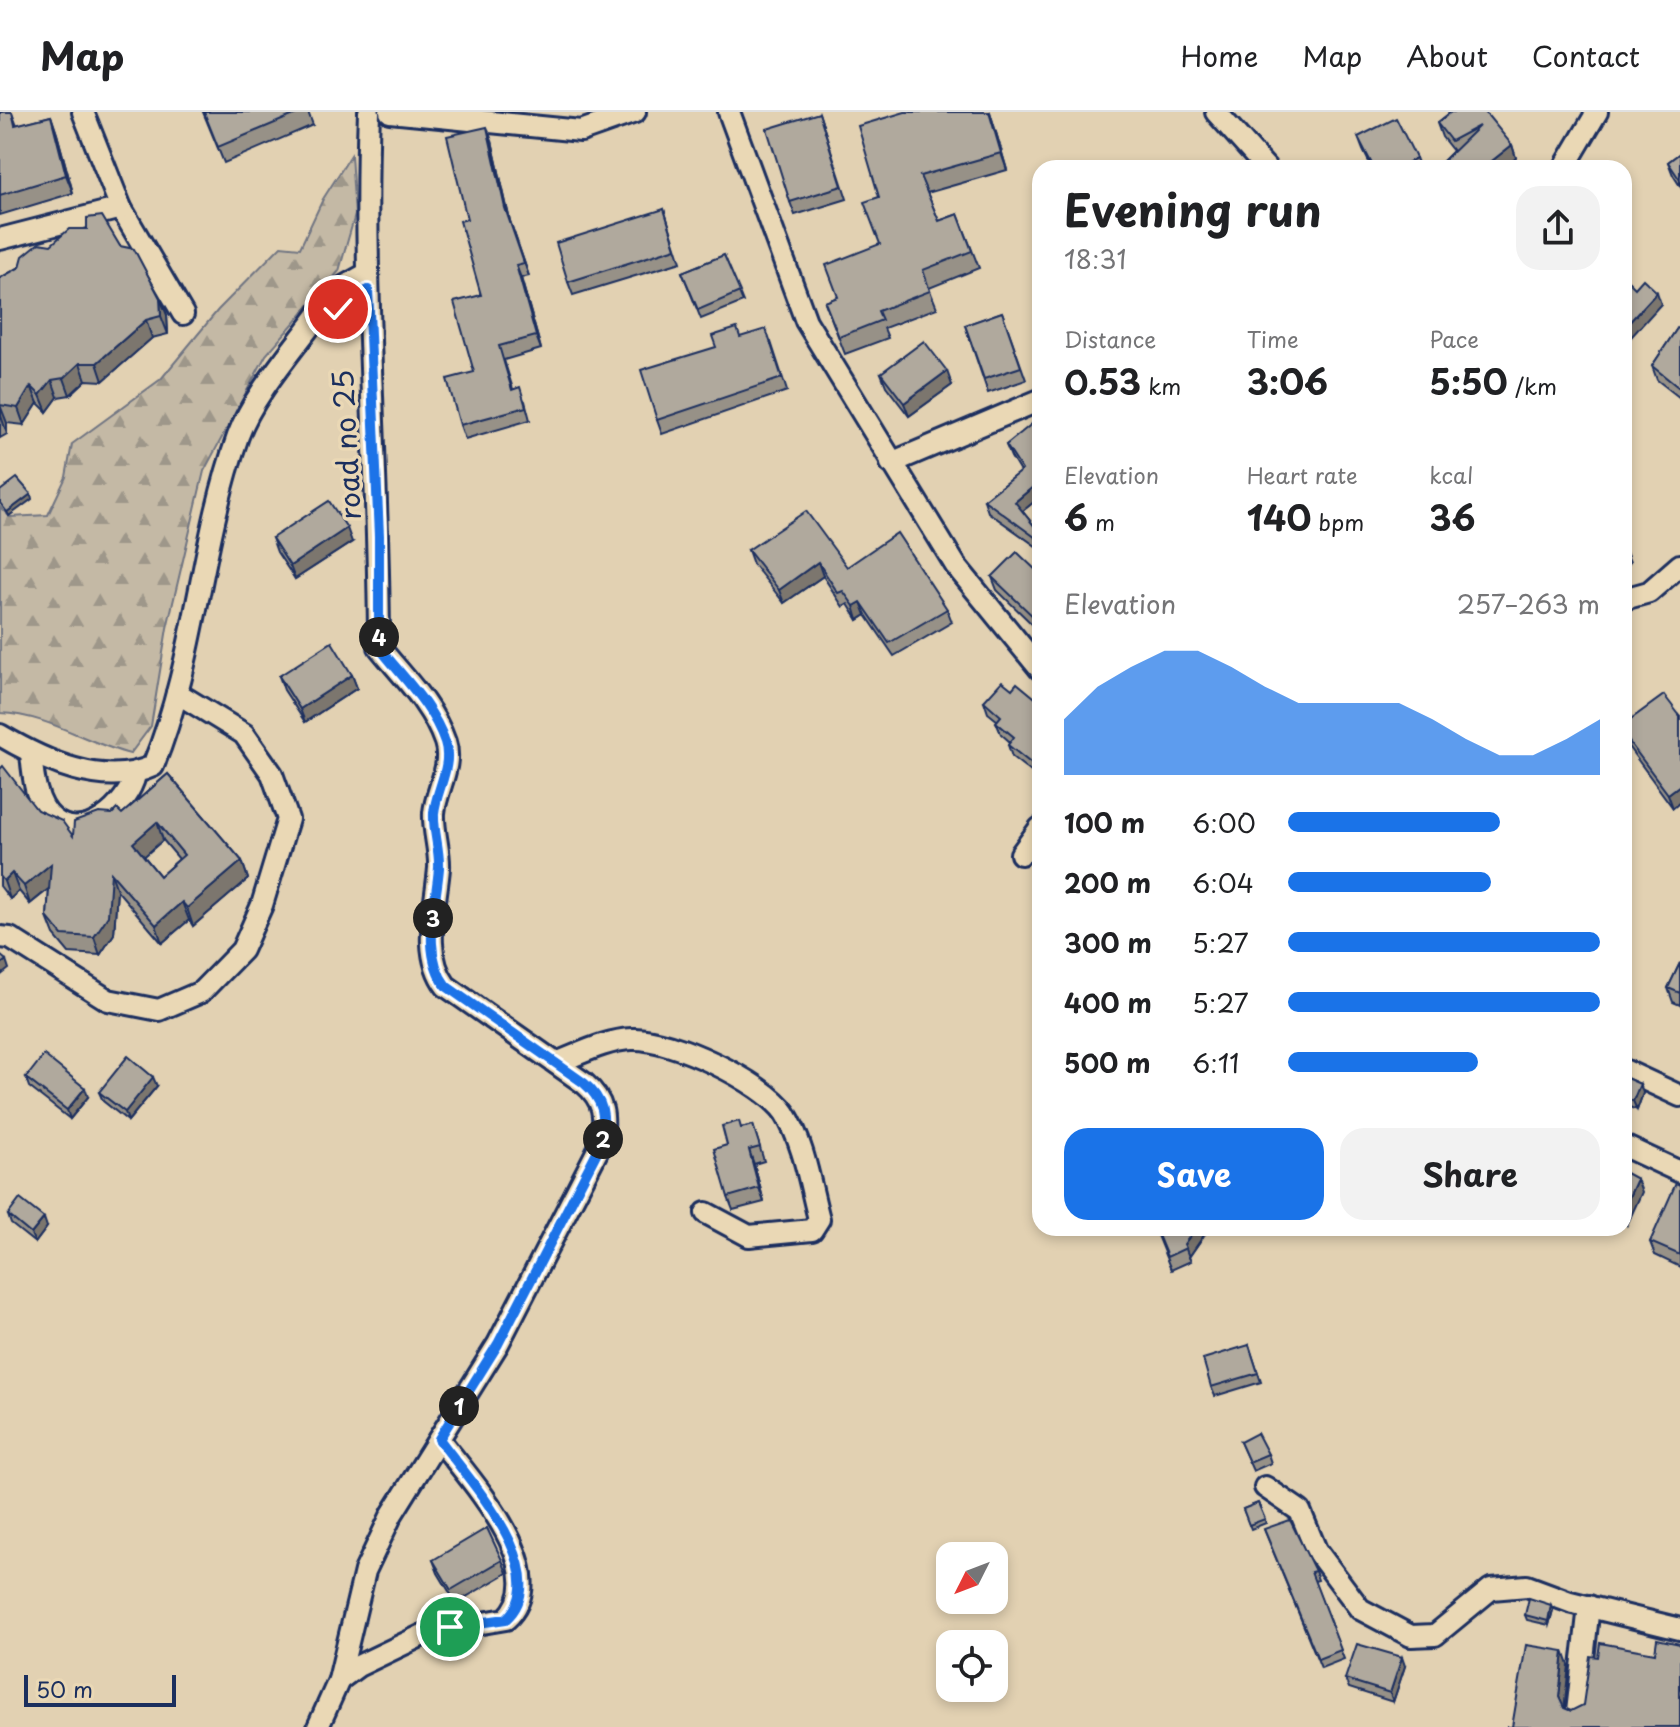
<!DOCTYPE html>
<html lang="en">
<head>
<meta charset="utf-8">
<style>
  :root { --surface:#fff; --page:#f2f2f2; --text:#202124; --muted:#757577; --line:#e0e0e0; --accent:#1a73e8 }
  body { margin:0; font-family:"Playpen Sans",sans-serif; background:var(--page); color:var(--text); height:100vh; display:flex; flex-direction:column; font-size:30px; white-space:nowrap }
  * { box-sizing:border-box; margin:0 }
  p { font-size:26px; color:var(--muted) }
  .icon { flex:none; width:44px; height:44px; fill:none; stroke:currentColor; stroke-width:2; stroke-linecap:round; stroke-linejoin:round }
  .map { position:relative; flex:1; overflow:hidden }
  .drawer { position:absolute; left:1032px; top:48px; width:600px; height:1076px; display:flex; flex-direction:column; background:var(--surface); border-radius:24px; box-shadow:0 4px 12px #0003 }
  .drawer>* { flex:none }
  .needle { width:52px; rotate:228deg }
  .tools { position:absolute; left:936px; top:1430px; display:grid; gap:16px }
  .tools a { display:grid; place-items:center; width:72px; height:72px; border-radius:16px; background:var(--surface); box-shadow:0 4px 12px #0003; font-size:40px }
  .scale { position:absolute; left:24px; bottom:20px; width:152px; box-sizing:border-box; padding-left:8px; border:4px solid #1b2f5e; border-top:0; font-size:22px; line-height:28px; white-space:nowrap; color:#1b2f5e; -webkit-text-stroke:6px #ead8b5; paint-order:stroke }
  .pin { position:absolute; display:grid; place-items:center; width:68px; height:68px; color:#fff; margin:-34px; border:4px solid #fff; border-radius:50%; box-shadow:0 2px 8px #0007 }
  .km { position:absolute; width:40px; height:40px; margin:-20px; border-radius:50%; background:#222; color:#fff; font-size:22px; line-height:40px; text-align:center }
  .round { display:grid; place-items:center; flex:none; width:84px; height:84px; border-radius:24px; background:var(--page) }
  .overview { display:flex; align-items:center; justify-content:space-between; height:136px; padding:0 32px }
  h1 { font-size:44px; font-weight:700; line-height:60px }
  .figures { display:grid; grid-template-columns:repeat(3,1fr); gap:12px; height:136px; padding:8px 32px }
  .figures div { display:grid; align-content:center }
  .figures b { font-size:34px; font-weight:700 }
  .figures small { font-size:22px; font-weight:400 }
  .figures p { font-size:22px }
  .chart { height:224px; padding:16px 32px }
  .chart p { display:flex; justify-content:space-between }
  .chart svg { width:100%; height:144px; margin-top:8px; fill:var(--accent); opacity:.7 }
  .primary-button { display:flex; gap:16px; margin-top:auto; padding:16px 32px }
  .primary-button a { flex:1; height:92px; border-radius:24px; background:var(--accent); color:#fff; font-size:32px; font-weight:700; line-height:92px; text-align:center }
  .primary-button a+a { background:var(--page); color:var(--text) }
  ul { padding:0 32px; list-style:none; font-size:26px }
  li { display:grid; grid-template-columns:128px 96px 1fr; align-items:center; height:60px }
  li i { height:20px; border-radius:10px; background:var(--accent) }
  header { display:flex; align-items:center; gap:48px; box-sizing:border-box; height:112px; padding:0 40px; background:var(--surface); border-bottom:2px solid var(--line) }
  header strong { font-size:38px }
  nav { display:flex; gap:44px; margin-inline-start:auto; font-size:28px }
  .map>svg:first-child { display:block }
  .forest { fill:url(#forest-firs); stroke:#707482; stroke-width:2 }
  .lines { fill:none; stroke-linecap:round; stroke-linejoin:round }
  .minor-casing { stroke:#1b2f5e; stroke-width:26 }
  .minor { stroke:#ead8b5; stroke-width:20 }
  .wall { fill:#979187; stroke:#1b2f5e; stroke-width:2; fill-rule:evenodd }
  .shaded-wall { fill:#7b766e; stroke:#1b2f5e; stroke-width:2 }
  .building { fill:#b0a99d; stroke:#1b2f5e; stroke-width:2; fill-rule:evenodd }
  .route-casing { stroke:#fff; stroke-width:16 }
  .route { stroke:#1a73e8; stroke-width:10 }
  .labels { text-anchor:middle; stroke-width:7; stroke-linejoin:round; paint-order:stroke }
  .street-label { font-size:28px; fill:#1b2f5e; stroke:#ead8b5 }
</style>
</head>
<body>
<header>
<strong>Map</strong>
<nav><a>Home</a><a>Map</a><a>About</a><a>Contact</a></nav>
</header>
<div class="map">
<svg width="1680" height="1615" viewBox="0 0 1680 1615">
  <defs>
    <pattern id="forest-firs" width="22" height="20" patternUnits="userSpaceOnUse" patternTransform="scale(2)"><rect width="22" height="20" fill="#c4b9a5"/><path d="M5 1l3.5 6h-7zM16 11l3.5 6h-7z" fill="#9e978a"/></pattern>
  </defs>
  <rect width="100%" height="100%" fill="#e2d1b2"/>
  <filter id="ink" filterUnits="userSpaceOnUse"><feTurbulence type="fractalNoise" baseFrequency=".0125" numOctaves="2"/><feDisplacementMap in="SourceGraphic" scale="16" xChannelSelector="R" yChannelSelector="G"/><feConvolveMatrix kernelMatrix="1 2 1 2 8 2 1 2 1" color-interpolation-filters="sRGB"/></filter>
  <g filter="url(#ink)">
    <!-- forest -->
    <path class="forest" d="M351 43 355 103 339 159 266 243 204 359 167 516 151 614 130 642C84 630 48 603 0 601V395L10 405 48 403 66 365 72 332 161 267 218 198 281 134 300 136 323 87Z"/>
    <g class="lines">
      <defs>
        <g id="minor">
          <path d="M83 0 121 96 183 202"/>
          <path d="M390 0 581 19 635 0"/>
          <path d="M729 0 806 209 956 454 1040 557"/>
          <path d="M1216 0 1266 56"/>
          <path d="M1564 56 1597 0"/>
          <path d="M0 127 121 96"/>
          <path d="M368 161 329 183 319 202 338 197 368 178"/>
          <path d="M891 351 1040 288"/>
          <path d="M1624 487 1649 480 1680 453"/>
          <path d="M0 623C44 649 104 677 153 654 196 549 200 431 238 324 253 283 293 238 319 202"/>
          <path d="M31 641C33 663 35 692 53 707 84 733 128 693 135 663"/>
          <path d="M1021 742 1040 716"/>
          <path d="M0 825 10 826 108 888 159 898 201 880 242 838 262 793 288 707 272 662 244 622 177 581"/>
          <path d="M556 951C580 942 606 928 632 927 670 925 764 970 785 1001 804 1031 810 1073 819 1107L812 1118 749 1124 706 1101"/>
          <path d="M1624 958 1680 984"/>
          <path d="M1624 1034 1680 1060"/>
          <path d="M1265 1375 1300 1399 1316 1438 1360 1497 1411 1524 1435 1523 1491 1477 1527 1474 1570 1490 1680 1517"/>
          <path d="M339 1568 358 1554 429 1520 506 1507C557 1460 468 1366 439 1327"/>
          <path d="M1577 1600 1589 1494"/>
          <path d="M318 1615 339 1568 365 1459 392 1402 498 1232 602 1030C605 1004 605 989 584 971L446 874C421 841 436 794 439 756 440 738 433 719 434 701 436 678 453 654 445 630 432 592 403 565 379 535 379 357 362 178 369 0"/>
        </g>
      </defs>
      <!-- minor casing -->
      <use href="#minor" class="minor-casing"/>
      <!-- minor -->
      <use href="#minor" class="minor"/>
    </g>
    <!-- wall -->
    <g class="wall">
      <path d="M0 0H12L17 13 51 4 57 22 73 81 0 103Z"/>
      <path d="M203 0H308L313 13 224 51Z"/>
      <path d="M990 0 1007 58 927 81 939 109 958 102 979 156 929 176 937 196 884 216 888 226 845 242 825 190 838 185 880 132 879 85Z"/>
      <path d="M1451 0 1512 33 1516 46 1504 56H1436L1453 39 1442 25 1437 11Z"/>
      <path d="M819 1 847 87 795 103 790 90Z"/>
      <path d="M1358 25 1416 46 1420 56H1372L1363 38Z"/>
      <path d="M492 29 510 109 529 164 521 166 541 237 504 248 513 277 525 289 530 308 465 327 460 313 474 260Z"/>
      <path d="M1680 41V74L1673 63 1668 50Z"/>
      <path d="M664 97 681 150 573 183 568 170Z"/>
      <path d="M51 133 120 134 160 186 167 203 168 222 152 226 103 269 86 268 70 283 58 285 47 300 38 291 24 313 7 311V322L0 326V166L20 155Z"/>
      <path d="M724 143 743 190 701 207 682 160Z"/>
      <path d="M1002 200 1026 268 988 281 965 213Z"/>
      <path d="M1680 212V286L1657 268 1652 254Z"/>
      <path d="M740 225 771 230 787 279 662 322 657 308Z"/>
      <path d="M881 261 952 273 909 304 886 274Z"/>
      <path d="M1040 308V385L1022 399 1040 421V437L988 400 984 388 1020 360 1011 345 1006 333Z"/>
      <path d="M272 426 352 430 295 467 277 440Z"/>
      <path d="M748 438 847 455 947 497 952 510 894 544 866 503 858 508 848 492 843 495 823 464 784 491 753 452Z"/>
      <path d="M1040 462V520L997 478 992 465Z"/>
      <path d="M352 563 357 576 305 610 284 578 279 564Z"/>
      <path d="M1012 577 1040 590V667L1012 645 1008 633 1010 630 1001 622 996 610 998 609 988 601 984 589Z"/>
      <path d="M1680 604V690L1673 696 1624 629V612Z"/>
      <path d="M0 657 37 698 73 724 122 702 168 662 242 749 248 767 193 814 189 808 162 831 117 778 114 822 100 843 69 841 54 823 47 805 49 777 30 792 19 779 10 787 0 774ZM163 728 179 747 160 764 144 744Z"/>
      <path d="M1680 851V893L1673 890 1668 876Z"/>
      <path d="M1624 965 1640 972 1643 981 1637 998 1624 993Z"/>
      <path d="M26 966 88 985 70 1007 29 975Z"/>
      <path d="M157 974 128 1009 103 989 99 980Z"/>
      <path d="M753 1013 764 1049 754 1052 764 1090 733 1098 728 1085 727 1033 741 1016Z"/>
      <path d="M1680 1073V1155L1655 1143 1650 1130Z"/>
      <path d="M8 1103 47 1115 35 1131 11 1112Z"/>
      <path d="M1154 1116H1209L1189 1145 1191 1149 1171 1158Z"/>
      <path d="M1249 1233 1261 1270 1215 1284 1211 1275Z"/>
      <path d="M1240 1330 1268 1342 1271 1351 1253 1359Z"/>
      <path d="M1258 1391 1266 1411 1251 1417 1243 1397Z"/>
      <path d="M1264 1417 1315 1459 1318 1468 1314 1469 1344 1547 1321 1556Z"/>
      <path d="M433 1448H502L507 1461 456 1491 438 1461Z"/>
      <path d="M1551 1493 1553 1498 1549 1513 1527 1508 1525 1503Z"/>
      <path d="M1405 1554 1393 1590 1349 1576 1345 1567Z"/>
    </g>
    <!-- shaded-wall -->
    <g class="shaded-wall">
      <path d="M989 0H990L1007 58 1001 41Z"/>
      <path d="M51 4 57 22 73 81 66 63Z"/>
      <path d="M487 15 492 29 510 109 529 164 505 96Z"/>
      <path d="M1512 33 1516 46 1504 56H1483Z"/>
      <path d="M516 153 521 166 541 237 536 224Z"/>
      <path d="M1657 180 1661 192 1624 233V216Z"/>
      <path d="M160 186 167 203 168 222 161 204Z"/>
      <path d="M146 208 152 226 103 269 97 251Z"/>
      <path d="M80 251 86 268 70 283 64 266Z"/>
      <path d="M947 259 952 273 909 304 904 291Z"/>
      <path d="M52 268 58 285 47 300 40 283Z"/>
      <path d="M31 274 38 291 24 313 18 296Z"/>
      <path d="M0 293 7 311V322L1 304Z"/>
      <path d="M1040 369V385L1019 402 1015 390Z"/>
      <path d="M31 382 32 387 9 404 7 400Z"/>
      <path d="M347 416 352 430 295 467 290 454Z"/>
      <path d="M1624 435 1630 450 1624 458Z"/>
      <path d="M818 450 823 464 784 491 779 478Z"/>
      <path d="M861 490 866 503 858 508 854 494Z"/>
      <path d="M352 563 357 576 305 610 300 597Z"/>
      <path d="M1680 673V690L1673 696 1668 682Z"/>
      <path d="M157 710 163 728 139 749 133 731Z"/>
      <path d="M242 749 248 767 193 814 187 796Z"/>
      <path d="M51 752 57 770 30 792 24 774Z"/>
      <path d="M12 761 19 779 10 787 4 769Z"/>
      <path d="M111 761 117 778 114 822 100 843 94 825Z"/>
      <path d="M182 790 189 808 162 831 156 813Z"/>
      <path d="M6 848 9 857 0 864V853Z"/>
      <path d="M153 965 157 974 128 1009 125 1000Z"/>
      <path d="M1640 972 1643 981 1637 998 1633 989Z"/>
      <path d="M85 976 88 985 70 1007 67 998Z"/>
      <path d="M749 1038 754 1052 764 1090 759 1076Z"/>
      <path d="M1637 1067 1642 1080 1627 1113 1624 1105V1096Z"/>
      <path d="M44 1106 47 1115 35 1131 31 1122Z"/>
      <path d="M1196 1116H1209L1189 1145 1184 1132Z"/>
      <path d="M1551 1493 1553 1498 1549 1513 1548 1509Z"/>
      <path d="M1564 1539 1569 1553 1564 1599 1559 1585Z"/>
      <path d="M1402 1545 1405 1554 1393 1590 1390 1581Z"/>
    </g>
    <!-- building -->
    <g class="building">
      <path d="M0 0H12L15 13 51 4 66 63 0 83Z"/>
      <path d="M204 0H301L218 35Z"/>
      <path d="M905 0H989L1001 41 920 64 939 109 958 102 972 139 923 158 930 179 878 199 882 208 839 225 825 190 838 185 826 153 880 132 864 90 879 85 858 14Z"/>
      <path d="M1451 0H1485L1512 33 1483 56H1436L1479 14 1451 29 1437 11Z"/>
      <path d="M819 1 842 74 790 90 767 17Z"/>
      <path d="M1396 6 1416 46 1398 56H1374L1358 25Z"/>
      <path d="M487 15 505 96 524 151 516 153 536 224 499 234 512 278 520 275 526 295 460 313 447 267 474 260 454 190 481 183 460 109 467 107 447 24Z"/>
      <path d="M1680 41V68L1668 50Z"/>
      <path d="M664 97 676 136 568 170 556 131Z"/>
      <path d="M102 104 120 134 134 137 160 186 161 204 146 208 97 251H80L64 266 52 268 40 283 31 274 18 296 0 293 1 304 0 305V166L20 155 23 144 39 131 51 133 69 117H87V106Z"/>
      <path d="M724 143 740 180 698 198 682 160Z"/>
      <path d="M1624 165 1635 176 1643 167 1657 180 1624 216Z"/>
      <path d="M1002 200 1021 255 984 267 965 213Z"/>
      <path d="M1680 212V272L1678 275 1652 254Z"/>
      <path d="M737 216 740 225 766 217 782 266 657 308 641 258 716 235 712 224Z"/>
      <path d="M924 229 947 259 904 291 881 261Z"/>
      <path d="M1039 306 1040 308V369L1015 390 1040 421 1039 428 984 388 1022 358 1006 333Z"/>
      <path d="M17 366 31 382 7 400 0 391V379Z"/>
      <path d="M329 389 347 416 290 454 272 426Z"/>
      <path d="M806 399 847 455 897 421 947 497 889 531 861 490 854 494 843 479 838 481 818 450 779 478 748 438Z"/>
      <path d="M1017 440 1040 462V511L992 465Z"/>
      <path d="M332 530 352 563 300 597 279 564Z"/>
      <path d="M1002 569 1012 577 1017 571 1040 590V654L1038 657 1008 633 1014 625 996 610 1001 604 984 589Z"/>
      <path d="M1664 583 1680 604V673L1668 682 1624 623V612Z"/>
      <path d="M3 654 37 698 62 709 73 724 74 710 99 701 112 702 117 697 122 702 168 662 242 749 187 796 182 790 156 813 111 761 108 804 94 825 62 823 47 805 51 752 24 774 12 761 4 769 0 764V657ZM157 710 184 743 160 764 133 731Z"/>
      <path d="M0 843 6 848 0 853Z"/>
      <path d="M1680 851V881L1668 876Z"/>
      <path d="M44 943 85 976 67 998 26 966Z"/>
      <path d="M128 944 153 965 125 1000 99 980Z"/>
      <path d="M1624 965 1640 972 1633 989 1624 986Z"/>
      <path d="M739 1009 741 1016 753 1013 760 1035 749 1038 759 1076 728 1085 714 1037 727 1033 722 1014Z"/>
      <path d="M1624 1060 1637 1067 1624 1096Z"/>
      <path d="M1676 1071 1680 1073V1143L1650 1130Z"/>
      <path d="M20 1087 44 1106 31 1122 8 1103Z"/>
      <path d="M1155 1116H1196L1184 1132 1186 1136 1167 1145Z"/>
      <path d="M1249 1233 1258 1261 1211 1275 1203 1247Z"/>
      <path d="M1257 1321 1268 1342 1249 1350 1240 1330Z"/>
      <path d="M1258 1391 1265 1407 1249 1413 1243 1397Z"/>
      <path d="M1290 1408 1315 1459 1311 1460 1341 1538 1318 1547 1264 1417Z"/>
      <path d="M487 1416 502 1448 451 1478 433 1448Z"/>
      <path d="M1529 1486 1551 1493 1548 1509 1525 1503Z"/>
      <path d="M1657 1527 1680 1532V1615H1507H1512L1526 1533 1564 1539 1559 1585 1564 1596 1571 1599 1583 1593 1590 1544 1598 1545 1600 1531 1655 1541Z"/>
      <path d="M1357 1532 1402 1545 1390 1581 1345 1567Z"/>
    </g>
  </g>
  <g class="lines" filter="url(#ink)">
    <defs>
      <path id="route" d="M338 197 368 178 379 424V535C402 565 432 592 445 630 453 654 436 678 434 701 433 719 440 738 439 756 436 794 421 841 446 874L584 971C605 989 605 1004 602 1030L498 1232 439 1327C467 1366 557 1461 506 1507L450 1515"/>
    </defs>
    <!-- route casing -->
    <use href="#route" class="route-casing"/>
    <!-- route -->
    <use href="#route" class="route"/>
  </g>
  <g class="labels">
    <!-- street labels -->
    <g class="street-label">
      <text transform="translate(347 333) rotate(-93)" y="10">road no 25</text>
    </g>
  </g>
</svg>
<div class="tools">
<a><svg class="needle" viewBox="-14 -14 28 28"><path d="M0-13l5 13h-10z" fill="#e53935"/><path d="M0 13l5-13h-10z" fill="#757577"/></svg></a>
<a><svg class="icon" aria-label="locate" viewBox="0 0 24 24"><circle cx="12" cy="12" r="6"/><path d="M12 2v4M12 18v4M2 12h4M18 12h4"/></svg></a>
</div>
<div class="scale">50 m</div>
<div class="pin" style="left:450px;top:1515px;background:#1e9e55"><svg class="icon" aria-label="arrive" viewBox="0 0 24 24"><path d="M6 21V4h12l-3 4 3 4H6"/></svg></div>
<div class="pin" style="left:338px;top:197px;background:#d93025"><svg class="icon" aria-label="check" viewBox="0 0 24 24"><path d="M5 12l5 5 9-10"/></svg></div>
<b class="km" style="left:459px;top:1294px">1</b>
<b class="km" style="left:603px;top:1027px">2</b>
<b class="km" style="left:433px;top:806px">3</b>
<b class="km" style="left:379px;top:525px">4</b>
<section class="drawer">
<div class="overview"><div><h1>Evening run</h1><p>18:31</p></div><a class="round"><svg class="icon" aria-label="share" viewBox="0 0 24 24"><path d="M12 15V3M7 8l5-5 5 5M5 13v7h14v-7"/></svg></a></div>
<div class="figures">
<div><p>Distance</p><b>0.53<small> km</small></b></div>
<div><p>Time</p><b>3:06</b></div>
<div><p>Pace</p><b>5:50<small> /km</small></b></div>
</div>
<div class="figures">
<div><p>Elevation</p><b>6<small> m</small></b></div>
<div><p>Heart rate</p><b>140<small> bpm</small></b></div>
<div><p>kcal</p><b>36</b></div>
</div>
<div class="chart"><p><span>Elevation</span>257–263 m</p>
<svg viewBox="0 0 160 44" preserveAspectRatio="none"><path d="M0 44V27L10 17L20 11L30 6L40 6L50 11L60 17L70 22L80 22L90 22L100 22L110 27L120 33L130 38L140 38L150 33L160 27V44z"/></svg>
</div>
<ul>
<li><b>100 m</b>6:00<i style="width:68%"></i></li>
<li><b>200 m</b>6:04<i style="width:65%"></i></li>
<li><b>300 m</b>5:27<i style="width:100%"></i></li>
<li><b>400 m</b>5:27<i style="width:100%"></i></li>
<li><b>500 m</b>6:11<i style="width:61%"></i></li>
</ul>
<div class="primary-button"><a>Save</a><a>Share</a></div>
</section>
</div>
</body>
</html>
